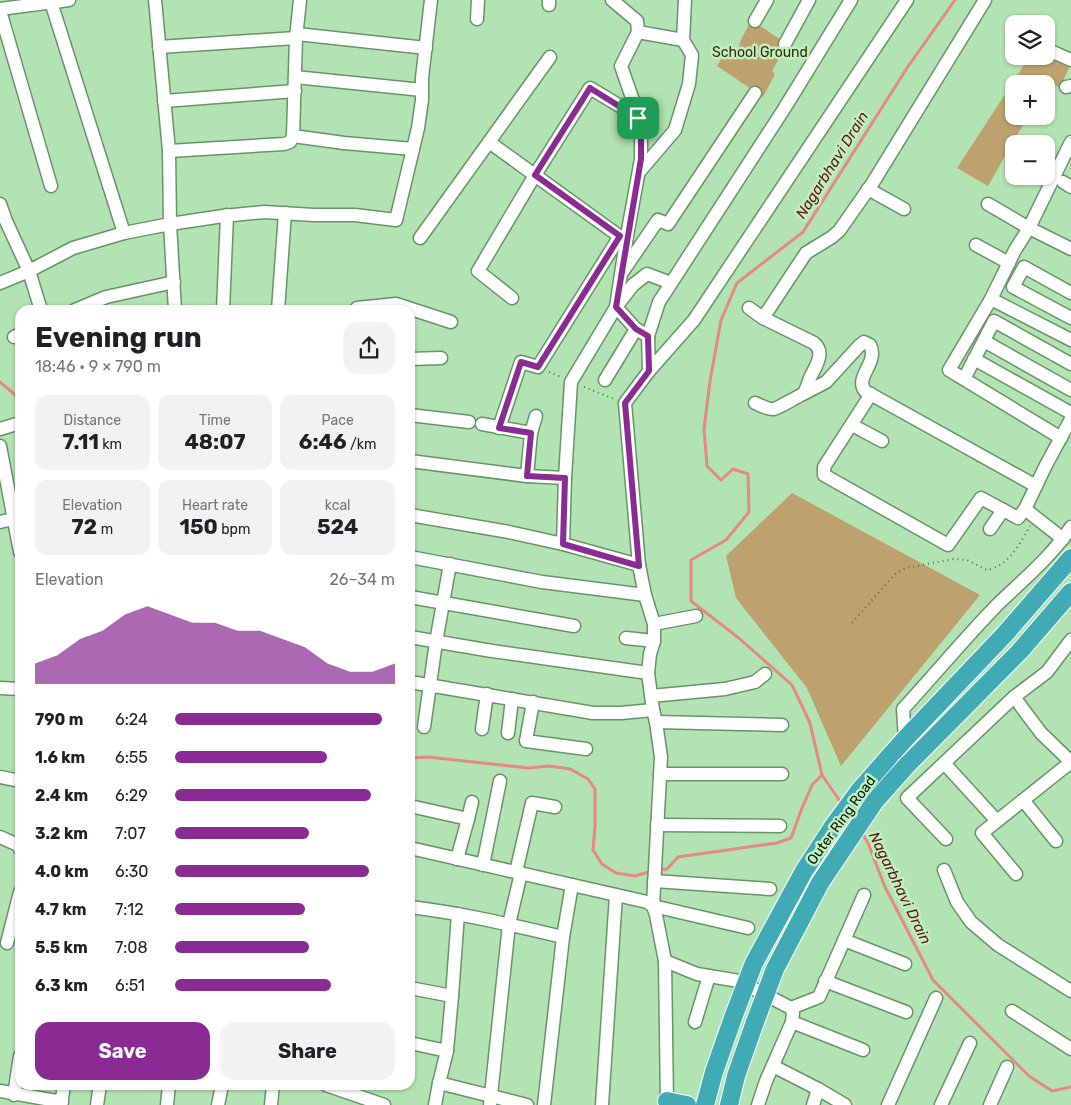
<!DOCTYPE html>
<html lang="en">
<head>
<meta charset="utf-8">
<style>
  :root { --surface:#fff; --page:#f2f2f2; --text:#202124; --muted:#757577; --accent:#8a2a93 }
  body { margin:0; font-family:Rubik,sans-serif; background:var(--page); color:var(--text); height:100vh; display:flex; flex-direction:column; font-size:19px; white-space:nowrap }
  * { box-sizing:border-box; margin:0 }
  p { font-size:16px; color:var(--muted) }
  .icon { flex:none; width:28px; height:28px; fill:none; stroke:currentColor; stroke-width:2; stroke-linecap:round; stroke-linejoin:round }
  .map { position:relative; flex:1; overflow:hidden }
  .details { position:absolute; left:15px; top:305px; width:400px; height:785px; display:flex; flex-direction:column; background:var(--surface); border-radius:15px; box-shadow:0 1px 4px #0004 }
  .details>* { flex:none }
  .tools { position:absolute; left:1005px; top:15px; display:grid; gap:10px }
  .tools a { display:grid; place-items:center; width:50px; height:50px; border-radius:10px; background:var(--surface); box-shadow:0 1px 4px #0004; font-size:25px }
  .pin { position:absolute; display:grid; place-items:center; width:42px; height:42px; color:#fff; margin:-21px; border-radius:10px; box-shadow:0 2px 8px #0006 }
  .round { display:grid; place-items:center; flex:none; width:52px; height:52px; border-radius:15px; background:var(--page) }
  .summary { display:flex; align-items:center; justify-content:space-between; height:85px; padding:0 20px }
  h1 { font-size:28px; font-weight:700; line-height:38px }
  .stats { display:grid; grid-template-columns:repeat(3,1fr); gap:8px; height:85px; padding:5px 20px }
  .stats div { display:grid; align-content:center; border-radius:12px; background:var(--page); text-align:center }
  .stats b { font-size:21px; font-weight:700 }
  .stats small { font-size:14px; font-weight:400 }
  .stats p { font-size:14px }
  .chart { height:140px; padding:10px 20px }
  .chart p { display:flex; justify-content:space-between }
  .chart svg { width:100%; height:90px; margin-top:5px; fill:var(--accent); opacity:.7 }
  .action { display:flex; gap:10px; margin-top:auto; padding:10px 20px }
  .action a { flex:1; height:58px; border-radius:15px; background:var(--accent); color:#fff; font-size:20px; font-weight:700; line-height:58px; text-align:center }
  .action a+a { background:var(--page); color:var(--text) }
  ul { padding:0 20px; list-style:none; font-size:16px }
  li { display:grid; grid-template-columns:80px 60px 1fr; align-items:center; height:38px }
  li i { height:12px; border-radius:6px; background:var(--accent) }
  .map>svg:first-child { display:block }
  .green { fill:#bda26d }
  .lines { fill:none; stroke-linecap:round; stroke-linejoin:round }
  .stream { stroke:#e58982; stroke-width:3 }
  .minor-casing { stroke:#679467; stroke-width:15 }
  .highway-casing { stroke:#fff; stroke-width:20 }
  .path { stroke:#527152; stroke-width:2; stroke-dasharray:1 4; stroke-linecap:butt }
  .minor { stroke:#fff; stroke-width:12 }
  .highway { stroke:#40aab5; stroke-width:18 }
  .highway-bridge-casing { stroke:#fff; stroke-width:20; stroke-linecap:butt }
  .highway-bridge { stroke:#40aab5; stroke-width:18 }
  .route-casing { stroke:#fff; stroke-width:10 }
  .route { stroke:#8a2a93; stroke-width:6 }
  .labels { text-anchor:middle; stroke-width:5; stroke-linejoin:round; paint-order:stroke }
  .park-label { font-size:14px; fill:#3b2b04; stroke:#bff0bf }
  .street-label { font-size:14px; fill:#021203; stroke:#bff0bf }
  .water-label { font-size:15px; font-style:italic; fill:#661416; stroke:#bff0bf }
</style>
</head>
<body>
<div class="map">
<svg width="1071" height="1105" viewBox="0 0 1071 1105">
  <rect width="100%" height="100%" fill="#b2e3b2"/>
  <!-- green -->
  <g class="green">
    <path d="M751 20 787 44 772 71 775 74 763 97 717 66 729 46 738 50 741 40Z"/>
    <path d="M1030 56H1044L1070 66 1060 87 1047 82 1046 84H1014V116H1028L988 186 957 168Z"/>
    <path d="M792 493 980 595 841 766 807 688 736 598 726 556Z"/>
  </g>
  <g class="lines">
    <!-- stream -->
    <g class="stream">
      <path d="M0 382 20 399"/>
      <path d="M410 758 428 757 528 768 549 766 570 769 588 779 595 789V827L593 850 602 864 616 873 635 876 652 871"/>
      <path d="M842 804 822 775 810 723 792 685 740 639 691 601V560L726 540 749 512 748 474 733 469 721 480 707 466 704 429 710 381 721 320 737 283 803 232 907 68 955 0"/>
      <path d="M861 832 868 843 885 887 933 980 1029 1076 1052 1091 1071 1087"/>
      <path d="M658 870 667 869 678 857 777 843 791 838 802 808 812 785 822 775"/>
    </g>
    <defs>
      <g id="minor">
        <path d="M155 0 169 151 170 224 175 310"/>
        <path d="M612 0 637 21 638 32 621 66 636 109 641 135V159L626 241 616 307 636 329 648 336"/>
        <path d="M51 2 124 233"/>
        <path d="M549 5V0"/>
        <path d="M0 9 69 0"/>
        <path d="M0 11 51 186"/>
        <path d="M477 19 478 0"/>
        <path d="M755 21 767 0"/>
        <path d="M638 32 683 40"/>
        <path d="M297 34 426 48"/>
        <path d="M785 44 809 0"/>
        <path d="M159 47 296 38"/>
        <path d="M1046 49 1071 60"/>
        <path d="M295 77 422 90"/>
        <path d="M1066 87 1071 86"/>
        <path d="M164 101 295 91"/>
        <path d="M293 136 344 143 413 149"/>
        <path d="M489 142 626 241"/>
        <path d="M169 151 284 144 290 142 293 136 296 38 300 0"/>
        <path d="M640 171 675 130 689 84 692 55 683 40 685 0"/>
        <path d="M1063 182 1071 187"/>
        <path d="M868 189 904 209"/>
        <path d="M0 204 6 221 29 271 41 310"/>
        <path d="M988 204 1029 228 1071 249"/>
        <path d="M420 238 550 57"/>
        <path d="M976 245 1009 263"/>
        <path d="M623 271 658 220 668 224 755 93"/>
        <path d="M0 283 29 271 73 248 124 233 170 224 223 216 264 212 314 215H355L396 220 418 128 422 100V78L431 0"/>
        <path d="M1071 293 1024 267 1013 287 1071 318"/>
        <path d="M512 298 478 271 535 175 590 88 638 117"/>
        <path d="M991 299 1071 340"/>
        <path d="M749 308 763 318"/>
        <path d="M75 310 106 297 174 282"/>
        <path d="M223 310 227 215"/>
        <path d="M278 310 285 213"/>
        <path d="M357 310V308L396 304 451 322"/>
        <path d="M14 337 20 334"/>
        <path d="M984 341 1071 390"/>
        <path d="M410 359 441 358"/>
        <path d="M974 359 1071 413"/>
        <path d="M649 371 694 320 907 0"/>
        <path d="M964 379 994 321 1071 364"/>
        <path d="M605 380 636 329"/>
        <path d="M803 394 826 382 859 346 864 342 870 345C879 363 854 377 865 391L1036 486"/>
        <path d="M871 394 824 467V475L948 545 981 498 1018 518 1025 509"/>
        <path d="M755 403C760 405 768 410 774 409 776 409 803 394 804 393 807 388 808 383 810 378 815 367 826 353 814 343L763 318 806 253 832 237 839 231 872 184 985 0"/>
        <path d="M410 415 469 422"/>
        <path d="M482 424 531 433 527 476 565 478 563 544"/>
        <path d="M852 425 882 441"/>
        <path d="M499 428 521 362 538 367 620 236"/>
        <path d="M0 429 20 423"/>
        <path d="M531 433 536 416"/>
        <path d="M1061 438 949 370 991 299 1015 250 1029 228 1071 142"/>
        <path d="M0 446 20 552"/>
        <path d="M410 461 527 476"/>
        <path d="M565 478 571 382 616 307 633 285 647 274 671 283"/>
        <path d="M410 515 509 532 563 544 639 565"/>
        <path d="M0 522 14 519"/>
        <path d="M990 529 1003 510"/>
        <path d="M1063 539 1025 509 1046 465 1071 419"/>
        <path d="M410 557 542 582 645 595"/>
        <path d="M410 597 574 626"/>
        <path d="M654 624 696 616"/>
        <path d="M410 637 492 651 648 673"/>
        <path d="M626 638 654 641"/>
        <path d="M410 682 593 713H621L653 710 656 722 661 757 653 906 748 928"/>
        <path d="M0 688 20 689"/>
        <path d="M651 696 725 689 755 682 765 674"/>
        <path d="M1014 697 1041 733 1071 762"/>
        <path d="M533 702 526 741 586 749"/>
        <path d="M653 710 648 673 650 654 654 641V624L645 595 639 565 625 403 649 371 648 336 659 302 784 109 851 0"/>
        <path d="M656 722 782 725"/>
        <path d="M424 727 436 642 450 564"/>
        <path d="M482 729 487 694"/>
        <path d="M508 733 512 699"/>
        <path d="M905 739 903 709C935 674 965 638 998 604 1024 579 1051 557 1071 527"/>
        <path d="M944 763 997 821"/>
        <path d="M660 774H782"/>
        <path d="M0 777 20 781"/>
        <path d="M1023 800 1056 841"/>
        <path d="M410 806 468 819 457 859"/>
        <path d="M468 819 472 802"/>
        <path d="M657 825 780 826"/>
        <path d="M0 837 18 845 20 849"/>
        <path d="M946 839 907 798 1014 697 1047 672 1071 640"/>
        <path d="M410 848 647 902 653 906 656 915 665 961 667 1105"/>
        <path d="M483 865 500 781"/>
        <path d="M944 870 957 902 971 922 998 945 1071 991"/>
        <path d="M516 872 532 803 555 807"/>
        <path d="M1016 874 982 833 1071 762"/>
        <path d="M654 881 770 889"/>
        <path d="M410 907C461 913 512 925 563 937"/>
        <path d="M458 914 452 996 447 1051 439 1083 527 1105"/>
        <path d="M844 940 905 964"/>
        <path d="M7 943 20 892"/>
        <path d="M665 961 697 974 739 981 791 1008 819 997 864 895"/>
        <path d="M825 981 906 1012"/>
        <path d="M410 988 452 996"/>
        <path d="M1012 1011 1071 1049"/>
        <path d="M695 1022 709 976"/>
        <path d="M792 1022 863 1050"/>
        <path d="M410 1043 447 1051"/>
        <path d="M773 1066 818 1089 845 1105"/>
        <path d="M326 1085 384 1105"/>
        <path d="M0 1091 62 1102"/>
        <path d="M14 1095 20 1056"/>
        <path d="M61 1105 64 1085"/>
        <path d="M97 1105 100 1085"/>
        <path d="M167 1105 169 1085"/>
        <path d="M218 1105 222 1085"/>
        <path d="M271 1105 273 1085"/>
        <path d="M435 1105 439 1083"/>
        <path d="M490 1105 509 924 521 873"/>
        <path d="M544 1105 563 937 572 885"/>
        <path d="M602 1105 616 895"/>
        <path d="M758 1105 766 1081 792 1022 793 1013 791 1008"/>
        <path d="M813 1105 818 1089"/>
        <path d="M888 1105 936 998"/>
        <path d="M941 1105 970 1043"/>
        <path d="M990 1105 1007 1067"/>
      </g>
      <g id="highway">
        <path d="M888 758 905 739 1005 634 1071 558"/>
        <path d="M907 765 1020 651 1071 592"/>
        <path d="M667 1101 687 1105"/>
        <path d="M705 1105 714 1072 734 1015"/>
        <path d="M729 1105 736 1076 755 1022"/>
      </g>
    </defs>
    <!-- minor casing -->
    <use href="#minor" class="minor-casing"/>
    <!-- highway casing -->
    <use href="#highway" class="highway-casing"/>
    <!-- path -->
    <g class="path">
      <path d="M549 372 561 377"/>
      <path d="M584 387 614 399"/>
      <path d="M852 623 894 575 906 568 954 559 967 560 987 570C990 569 995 568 998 566 1013 558 1022 540 1030 526"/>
    </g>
    <!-- minor -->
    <use href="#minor" class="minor"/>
    <!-- highway -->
    <use href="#highway" class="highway"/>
    <defs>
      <g id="highway-bridge">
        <path d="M734 1015 754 963 804 871 834 825 859 791 888 758"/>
        <path d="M755 1022 775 969 820 883 875 801 907 765"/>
      </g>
    </defs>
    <!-- highway-bridge casing -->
    <use href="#highway-bridge" class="highway-bridge-casing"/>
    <!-- highway-bridge -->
    <use href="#highway-bridge" class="highway-bridge"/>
  </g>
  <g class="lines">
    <defs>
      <path id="route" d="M590 88 638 118 641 135V159L616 307 636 329 648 336 649 371 625 403 639 566 563 544 565 478 527 476 531 433 499 428 521 362 538 367 620 236 535 175Z"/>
    </defs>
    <!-- route casing -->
    <use href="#route" class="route-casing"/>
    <!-- route -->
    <use href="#route" class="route"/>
  </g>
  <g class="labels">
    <!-- park labels -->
    <g class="park-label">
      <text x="760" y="57">School Ground</text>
    </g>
    <!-- street labels -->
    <g class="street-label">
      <text transform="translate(841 820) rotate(-54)" y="5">Outer Ring Road</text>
    </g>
    <!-- water labels -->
    <g class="water-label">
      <text transform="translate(832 165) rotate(-58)" y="5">Nagarbhavi Drain</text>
      <text transform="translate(900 888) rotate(64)" y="5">Nagarbhavi Drain</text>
    </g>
  </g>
</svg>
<div class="tools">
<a><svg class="icon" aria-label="layers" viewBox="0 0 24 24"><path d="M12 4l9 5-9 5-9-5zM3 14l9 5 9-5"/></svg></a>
<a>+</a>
<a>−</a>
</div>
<div class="pin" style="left:638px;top:118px;background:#1e9e55"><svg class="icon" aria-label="arrive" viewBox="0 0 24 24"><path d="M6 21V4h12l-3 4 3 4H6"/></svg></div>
<section class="details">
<div class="summary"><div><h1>Evening run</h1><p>18:46 · 9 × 790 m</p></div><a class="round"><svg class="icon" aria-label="share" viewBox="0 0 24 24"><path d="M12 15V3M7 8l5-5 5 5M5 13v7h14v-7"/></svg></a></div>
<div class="stats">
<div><p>Distance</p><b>7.11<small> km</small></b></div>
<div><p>Time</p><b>48:07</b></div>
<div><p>Pace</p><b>6:46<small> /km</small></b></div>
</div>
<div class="stats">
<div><p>Elevation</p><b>72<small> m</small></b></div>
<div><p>Heart rate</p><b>150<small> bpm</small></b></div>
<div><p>kcal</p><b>524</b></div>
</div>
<div class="chart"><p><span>Elevation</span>26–34 m</p>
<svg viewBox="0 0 160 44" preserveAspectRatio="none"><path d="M0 44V34L10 30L20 22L30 18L40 10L50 6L60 10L70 14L80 14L90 18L100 18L110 22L120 26L130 34L140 38L150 38L160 34V44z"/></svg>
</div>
<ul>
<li><b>790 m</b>6:24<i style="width:94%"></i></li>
<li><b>1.6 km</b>6:55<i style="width:69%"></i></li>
<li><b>2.4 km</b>6:29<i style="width:89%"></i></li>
<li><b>3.2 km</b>7:07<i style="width:61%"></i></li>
<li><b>4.0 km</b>6:30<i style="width:88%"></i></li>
<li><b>4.7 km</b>7:12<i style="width:59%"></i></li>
<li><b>5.5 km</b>7:08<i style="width:61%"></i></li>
<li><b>6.3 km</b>6:51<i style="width:71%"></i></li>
</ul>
<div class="action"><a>Save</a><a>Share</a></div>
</section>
</div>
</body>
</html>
